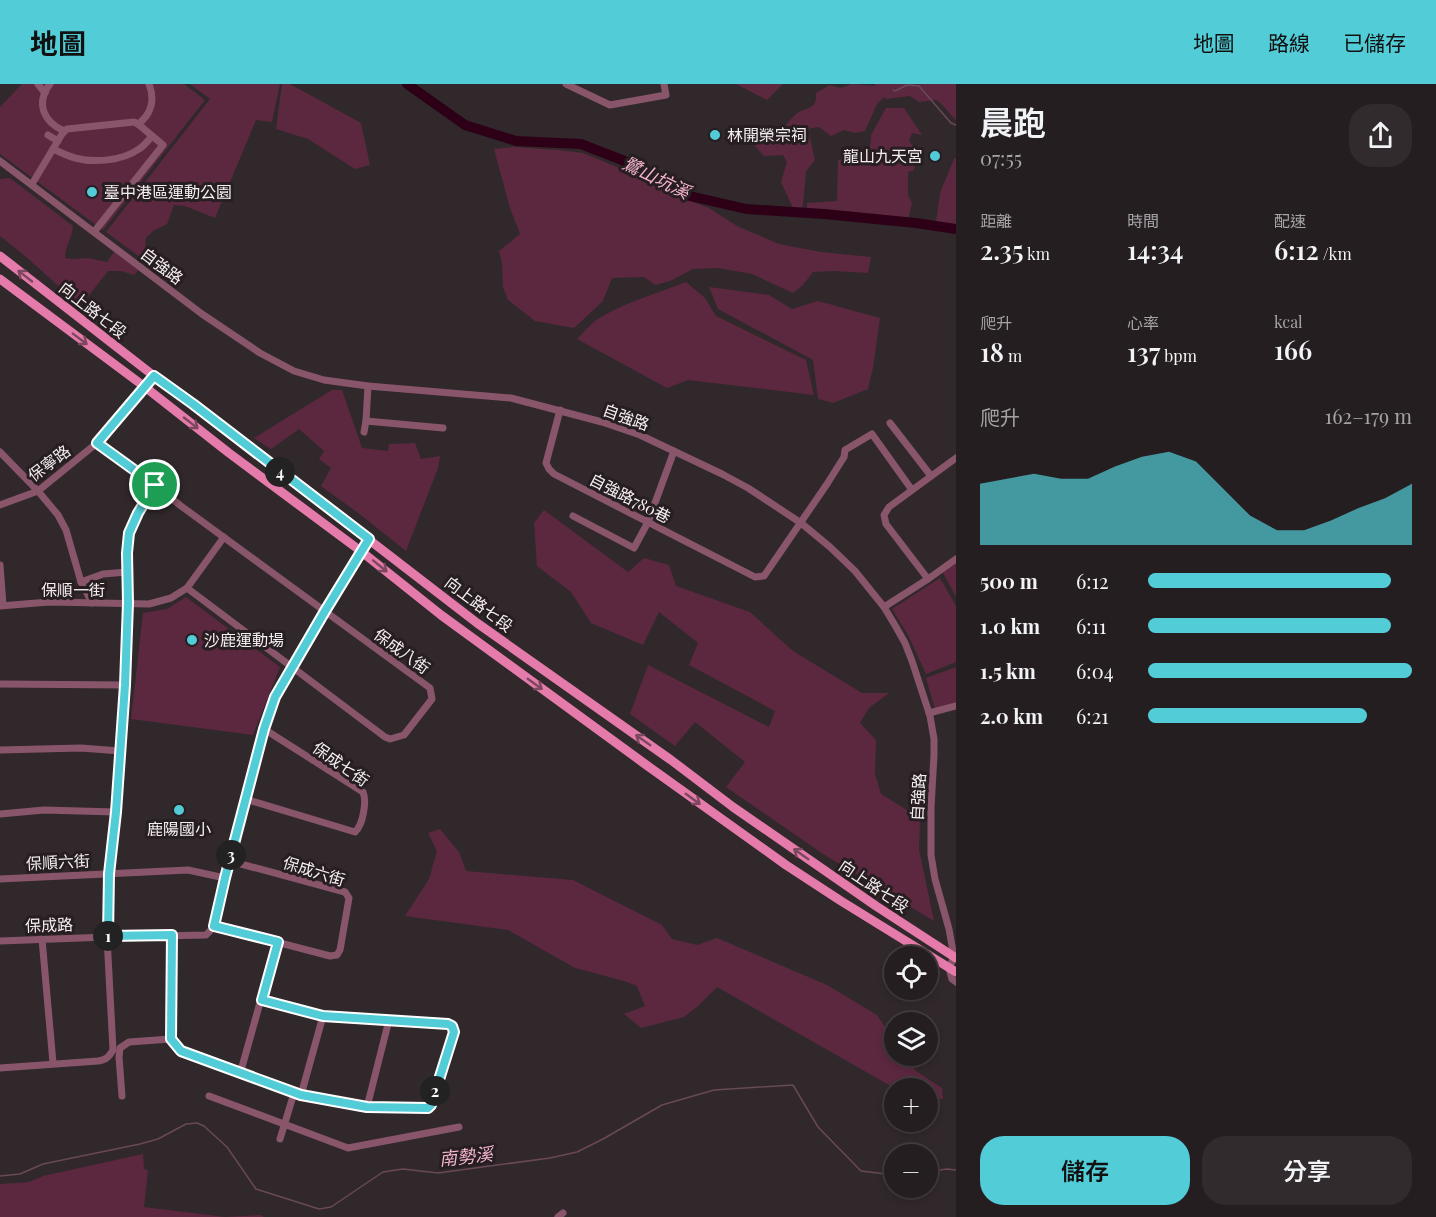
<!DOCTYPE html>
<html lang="zh-TW">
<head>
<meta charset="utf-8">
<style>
  :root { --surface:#251e20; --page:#312b2d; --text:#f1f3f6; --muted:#a3a2a5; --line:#423c3e; --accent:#52ccd6 }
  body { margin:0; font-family:"Playfair Display","Noto Sans TC",serif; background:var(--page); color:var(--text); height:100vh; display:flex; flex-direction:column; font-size:22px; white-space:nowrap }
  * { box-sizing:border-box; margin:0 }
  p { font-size:20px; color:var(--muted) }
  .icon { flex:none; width:33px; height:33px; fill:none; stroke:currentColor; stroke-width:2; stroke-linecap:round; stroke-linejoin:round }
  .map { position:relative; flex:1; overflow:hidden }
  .details { display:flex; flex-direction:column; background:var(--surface); width:480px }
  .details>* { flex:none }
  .fabs { position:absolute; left:884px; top:862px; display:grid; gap:12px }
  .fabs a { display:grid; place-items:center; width:54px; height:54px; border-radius:50%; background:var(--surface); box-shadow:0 3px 9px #0003,0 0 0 2px var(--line); font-size:30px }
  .pin { position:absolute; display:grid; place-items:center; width:51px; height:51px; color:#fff; margin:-26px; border:3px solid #fff; border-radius:50%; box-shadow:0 2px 6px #0007 }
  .km { position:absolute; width:30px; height:30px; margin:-15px; border-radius:50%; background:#222; color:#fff; font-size:16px; line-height:30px; text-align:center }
  .round { display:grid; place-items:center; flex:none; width:63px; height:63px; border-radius:24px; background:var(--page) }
  .head { display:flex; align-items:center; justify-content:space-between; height:102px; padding:0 24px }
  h1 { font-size:33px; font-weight:600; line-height:45px }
  .metrics { display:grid; grid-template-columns:repeat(3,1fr); gap:9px; height:102px; padding:6px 24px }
  .metrics div { display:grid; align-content:center }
  .metrics b { font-size:26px; font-weight:600 }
  .metrics small { font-size:16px; font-weight:400 }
  .metrics p { font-size:16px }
  .chart { height:168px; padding:12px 24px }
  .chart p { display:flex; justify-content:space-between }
  .chart svg { width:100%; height:108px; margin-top:6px; fill:var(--accent); opacity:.7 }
  .cta { display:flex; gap:12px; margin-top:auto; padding:12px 24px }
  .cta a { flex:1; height:69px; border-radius:24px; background:var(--accent); color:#111; font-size:24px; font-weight:600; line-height:69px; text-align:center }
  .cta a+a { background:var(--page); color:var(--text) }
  ul { padding:0 24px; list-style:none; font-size:20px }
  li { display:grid; grid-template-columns:96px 72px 1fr; align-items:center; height:45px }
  li i { height:15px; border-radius:8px; background:var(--accent) }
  header { display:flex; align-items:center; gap:36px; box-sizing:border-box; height:84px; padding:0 30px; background:var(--accent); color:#111 }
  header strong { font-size:28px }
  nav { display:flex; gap:33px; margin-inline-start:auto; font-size:21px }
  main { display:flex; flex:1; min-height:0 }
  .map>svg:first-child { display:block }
  .green { fill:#5b2840 }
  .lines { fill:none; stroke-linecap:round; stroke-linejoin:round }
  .stream { stroke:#694858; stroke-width:1.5 }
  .river { stroke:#2d0017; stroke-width:10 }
  .minor { stroke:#89556b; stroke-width:7 }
  .major { stroke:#e57baa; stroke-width:9 }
  .oneway { stroke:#7c485f }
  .route-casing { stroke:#fff; stroke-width:12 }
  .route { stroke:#52ccd6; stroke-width:8 }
  .poi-dot { fill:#52ccd6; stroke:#271e22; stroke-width:2 }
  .labels { text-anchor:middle; stroke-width:6; stroke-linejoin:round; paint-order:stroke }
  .poi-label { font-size:16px; fill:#f6eff1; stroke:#271e22; text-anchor:start }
  .street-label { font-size:16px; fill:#f6eff1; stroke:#271e22 }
  .water-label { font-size:18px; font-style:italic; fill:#f6b6d0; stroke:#271e22 }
</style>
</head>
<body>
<header>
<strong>地圖</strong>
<nav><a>地圖</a><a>路線</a><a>已儲存</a></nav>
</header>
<main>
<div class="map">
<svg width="956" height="1133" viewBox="0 0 956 1133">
  <rect width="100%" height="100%" fill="#31282b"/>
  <!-- green -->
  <g class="green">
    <path d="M22 0H184L205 16 103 146 0 70V23Z"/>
    <path d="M190 0H280L272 38 256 36 215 134 185 122 174 121 167 140 153 147 146 154 144 176 106 148 210 15Z"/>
    <path d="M282 0H290L361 39 370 81 355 85 308 55 276 45Z"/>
    <path d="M736 0H783L767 16Z"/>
    <path d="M852 0 875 2V0H956V36C949 30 944 21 936 16L919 18 910 12 886 15 884 13 877 20 865 47 855 49 844 46 831 52 819 43 811 44 807 48 811 58 815 76 806 87 803 121 801 126 793 124 781 98 787 78 783 71 764 72 754 61 757 48 765 42C770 44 775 46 780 45 787 43 789 36 794 32 803 22 818 28 816 9L830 1 840 4Z"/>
    <path d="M886 24H904L922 51 912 49 909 57 916 66 914 86 908 88V112L912 119 908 135 807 125V119L837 117 838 76 862 74 865 66 870 64 871 51Z"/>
    <path d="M512 63 559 66 583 69 634 90 671 110 709 124 737 142 779 160 821 168 871 173 868 189 834 187 813 188 802 202 793 209 752 190 718 184 693 185 670 197 655 201 644 193 612 194 603 217 574 244 535 237 508 216 503 203 502 179 499 167 520 150 510 124 494 65Z"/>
    <path d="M956 74V141L936 138 940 109 954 75Z"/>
    <path d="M10 94 73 142C72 155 65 162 65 174L73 175 88 174 107 178 114 168 138 186 134 191 121 187H108L86 215 82 223 24 171 0 152V95Z"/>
    <path d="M686 198 705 214 716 232 806 276 814 311 688 296 667 304 577 255C583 249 590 240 598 235 625 218 656 210 686 198Z"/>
    <path d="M709 203 769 211 792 225 818 217 880 234 873 284 868 305 833 319 818 315 813 276 718 225Z"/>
    <path d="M332 306H342L362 364 388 367 389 360 415 359 421 375 440 372 438 384 406 467 361 431 321 402 331 384 319 375 324 367 299 345 271 365 254 354Z"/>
    <path d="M544 426 628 488 644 474 669 481 676 502 750 528 793 567 862 609H889L869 624 860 639 876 656 875 690 881 710 920 734 919 765 934 837 823 770 726 703 745 678 695 638 675 662 630 630 648 581 769 643 775 627 689 581 698 559 659 528 643 561 591 539 571 508 537 482 534 439Z"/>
    <path d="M956 477V513L942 487Z"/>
    <path d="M940 494 956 522V578L926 590 908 551 892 525Z"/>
    <path d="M186 513 280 583 253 651 131 635 143 529 167 525Z"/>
    <path d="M956 583V620L935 625 926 594Z"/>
    <path d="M440 745 459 768 466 787 573 796 662 841 672 855 697 861 717 854 827 901 877 931 894 956V972H905L916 987 942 1004 943 1015 927 1016V1005H896L717 903 698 922 684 933 641 944 624 930 645 922 637 902 624 897 575 884 508 846 405 832 429 795 437 767 428 749Z"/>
    <path d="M143 1070 144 1085 148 1086 144 1123 225 1133 260 1131 264 1133H0V1100L29 1098 43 1092Z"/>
  </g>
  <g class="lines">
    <!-- stream -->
    <g class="stream">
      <path d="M893 6 895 7 907 1 919 2 951 39 956 41"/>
      <path d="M927 1088 947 1085 956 1086"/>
      <path d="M0 1092 20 1090 43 1080 140 1060 158 1055 186 1040 197 1039 204 1042 227 1063 256 1105 319 1125 331 1123 383 1088 403 1085 438 1089 550 1074 577 1068 603 1055 662 1021 714 1006 793 1001 818 1043 861 1087 894 1091"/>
    </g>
    <!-- river -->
    <path class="river" d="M407 0 465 41 516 57 581 60 622 76 690 112 746 125 824 130 916 139 956 145"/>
    <!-- minor -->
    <g class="minor">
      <path d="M38 0 45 9"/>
      <path d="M50 0C35 20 44 38 64 47"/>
      <path d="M566 0 610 21 666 11 664 0"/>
      <path d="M138 40C152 30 155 15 149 0"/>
      <path d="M48 51 58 57"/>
      <path d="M53 65C60 68 67 72 75 74 94 79 122 77 139 65 144 62 148 57 152 52"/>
      <path d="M0 77 202 230 260 269 294 287 324 296 368 302 511 314 602 338 640 351 722 390 748 404 801 439 830 463 855 487 884 523 896 543 905 559 912 577 930 632 934 655V671L931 724V771L935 795 949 845 954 873 949 884 952 895 956 898"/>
      <path d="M32 100 62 50 67 45 134 38 138 40 163 61 94 148"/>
      <path d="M560 326 546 379 549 385 554 390 755 493 764 492 827 400 844 373 845 366 872 350 912 406"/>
      <path d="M366 337 443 344"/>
      <path d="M890 339 931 392"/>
      <path d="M364 348 366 337 368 302"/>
      <path d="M97 359 155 401 181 422 430 604 432 615 404 651 390 655 385 653 187 504"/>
      <path d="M0 368 38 407 58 431 66 446 81 498 92 519"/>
      <path d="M0 421 38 407 97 359 154 292"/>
      <path d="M573 432 634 464 648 438 674 367"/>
      <path d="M0 481 3 521"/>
      <path d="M928 495 886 440 884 431 889 423 956 374"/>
      <path d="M81 498 103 490 127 488"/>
      <path d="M0 522 49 518 149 520 171 514 187 504 224 453"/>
      <path d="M884 523 928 495 956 475"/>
      <path d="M0 600 125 601"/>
      <path d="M929 629 956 622"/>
      <path d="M0 666 81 664 120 667"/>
      <path d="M245 715 355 748C363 741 367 717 363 708L264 645"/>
      <path d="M0 730 44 726 116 728"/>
      <path d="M0 795 188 786 225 794"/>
      <path d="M215 842 330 872 337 871 340 866 349 814 345 808 230 777"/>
      <path d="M172 851 171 955 181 967 301 1011 367 1023 425 1025 428 1024 431 1021 455 948 452 942 448 940 323 932 262 916"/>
      <path d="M42 855 53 979"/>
      <path d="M0 857 107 853 206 851 215 842 225 794 245 715 264 645 275 613 325 527 369 455"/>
      <path d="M0 984 98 977C106 976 109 973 113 966L107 853 109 790 116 728 125 601 128 519 127 469 129 449 138 429 155 401"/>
      <path d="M240 990 277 858"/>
      <path d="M301 1011 323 932"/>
      <path d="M122 1012 119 973 120 964 129 958 171 955"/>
      <path d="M209 1012 348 1064 459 1043"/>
      <path d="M367 1023 389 936"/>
      <path d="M280 1055 294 1009"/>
      <path d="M558 1133 563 1129"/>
    </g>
    <!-- major -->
    <g class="major">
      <path d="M0 172 154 292 193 320 477 539 671 676 733 723 876 822 956 874"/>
      <path d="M0 195 145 303 229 369 362 468 441 531 645 680 786 781 841 817 956 888"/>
    </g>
  </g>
  <!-- one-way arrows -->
  <defs><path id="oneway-shaft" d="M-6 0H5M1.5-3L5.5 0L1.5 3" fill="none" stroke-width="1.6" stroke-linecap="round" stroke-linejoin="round" transform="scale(1.5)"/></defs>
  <g class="oneway">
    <use href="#oneway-shaft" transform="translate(25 192) rotate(-142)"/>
    <use href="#oneway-shaft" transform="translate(80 255) rotate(37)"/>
    <use href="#oneway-shaft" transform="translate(191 339) rotate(38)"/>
    <use href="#oneway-shaft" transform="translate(380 482) rotate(39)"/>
    <use href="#oneway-shaft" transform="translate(535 600) rotate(36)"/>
    <use href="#oneway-shaft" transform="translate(643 656) rotate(-145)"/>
    <use href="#oneway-shaft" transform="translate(693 715) rotate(36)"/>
    <use href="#oneway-shaft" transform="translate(801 770) rotate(-145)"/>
  </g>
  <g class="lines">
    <defs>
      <path id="route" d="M154 292 193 320 369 455 325 527 275 613 264 645 225 794 214 842 278 858 262 916 323 932 448 940 452 942 454 948 431 1021 428 1024 367 1023 301 1011 181 967 171 955 172 851 108 852 109 790 116 728 125 601 128 519 127 469 129 449 138 429 155 401 97 359Z"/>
    </defs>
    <!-- route casing -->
    <use href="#route" class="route-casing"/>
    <!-- route -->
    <use href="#route" class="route"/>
  </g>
  <!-- markers -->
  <g class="poi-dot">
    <circle cx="715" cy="51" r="6"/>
    <circle cx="935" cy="72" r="6"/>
    <circle cx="92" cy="108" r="6"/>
    <circle cx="192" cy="556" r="6"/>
    <circle cx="179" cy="726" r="6"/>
  </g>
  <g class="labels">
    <!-- poi labels -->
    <g class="poi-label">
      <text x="727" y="57">林開榮宗祠</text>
      <text x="923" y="78" text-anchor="end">龍山九天宮</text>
      <text x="104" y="114">臺中港區運動公園</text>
      <text x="204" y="562">沙鹿運動場</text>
      <text x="179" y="751" text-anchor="middle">鹿陽國小</text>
    </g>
    <!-- street labels -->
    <g class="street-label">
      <text transform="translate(162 182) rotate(37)" y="6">自強路</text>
      <text transform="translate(93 226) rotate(38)" y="6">向上路七段</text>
      <text transform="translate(626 333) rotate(20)" y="6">自強路</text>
      <text transform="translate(49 379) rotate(-37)" y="6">保寧路</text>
      <text transform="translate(630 414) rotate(27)" y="6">自強路780巷</text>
      <text x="73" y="512">保順一街</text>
      <text transform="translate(479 520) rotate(37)" y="6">向上路七段</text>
      <text transform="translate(402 567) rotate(36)" y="6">保成八街</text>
      <text transform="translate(341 680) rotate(35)" y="6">保成七街</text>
      <text transform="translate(918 713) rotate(-87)" y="6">自強路</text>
      <text transform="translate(58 778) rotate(-3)" y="6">保順六街</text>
      <text transform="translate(314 787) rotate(17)" y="6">保成六街</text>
      <text transform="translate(874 802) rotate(34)" y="6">向上路七段</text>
      <text transform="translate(49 841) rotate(-2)" y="6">保成路</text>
    </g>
    <!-- water labels -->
    <g class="water-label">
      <text transform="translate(656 94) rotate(26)" y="6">鷺山坑溪</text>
      <text transform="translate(466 1073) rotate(-6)" y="6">南勢溪</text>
    </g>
  </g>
</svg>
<div class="fabs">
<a><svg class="icon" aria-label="locate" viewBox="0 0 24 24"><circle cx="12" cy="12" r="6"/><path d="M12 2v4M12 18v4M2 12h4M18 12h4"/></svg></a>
<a><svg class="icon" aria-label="layers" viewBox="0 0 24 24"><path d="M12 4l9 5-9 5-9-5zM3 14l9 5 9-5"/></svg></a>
<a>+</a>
<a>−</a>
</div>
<div class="pin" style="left:155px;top:401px;background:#1e9e55"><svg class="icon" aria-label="arrive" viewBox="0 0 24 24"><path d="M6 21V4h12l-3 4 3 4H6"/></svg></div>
<b class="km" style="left:108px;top:852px">1</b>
<b class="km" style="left:435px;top:1007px">2</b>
<b class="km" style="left:231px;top:771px">3</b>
<b class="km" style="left:280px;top:388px">4</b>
</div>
<section class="details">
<div class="head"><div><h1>晨跑</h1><p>07:55</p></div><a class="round"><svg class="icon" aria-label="share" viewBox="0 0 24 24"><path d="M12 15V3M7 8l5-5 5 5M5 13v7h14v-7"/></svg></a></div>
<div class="metrics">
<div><p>距離</p><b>2.35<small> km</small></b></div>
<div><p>時間</p><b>14:34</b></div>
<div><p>配速</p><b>6:12<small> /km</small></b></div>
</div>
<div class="metrics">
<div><p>爬升</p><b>18<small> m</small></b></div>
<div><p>心率</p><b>137<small> bpm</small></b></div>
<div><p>kcal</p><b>166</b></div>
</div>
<div class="chart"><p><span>爬升</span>162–179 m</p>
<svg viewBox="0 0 160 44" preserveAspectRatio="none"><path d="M0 44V19L10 17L20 15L30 17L40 17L50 12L60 8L70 6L80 10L90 21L100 32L110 38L120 38L130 34L140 29L150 25L160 19V44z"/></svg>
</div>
<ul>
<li><b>500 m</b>6:12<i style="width:92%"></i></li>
<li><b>1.0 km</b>6:11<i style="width:92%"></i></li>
<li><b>1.5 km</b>6:04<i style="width:100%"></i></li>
<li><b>2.0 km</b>6:21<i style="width:83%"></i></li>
</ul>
<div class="cta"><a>儲存</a><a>分享</a></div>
</section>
</main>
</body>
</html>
